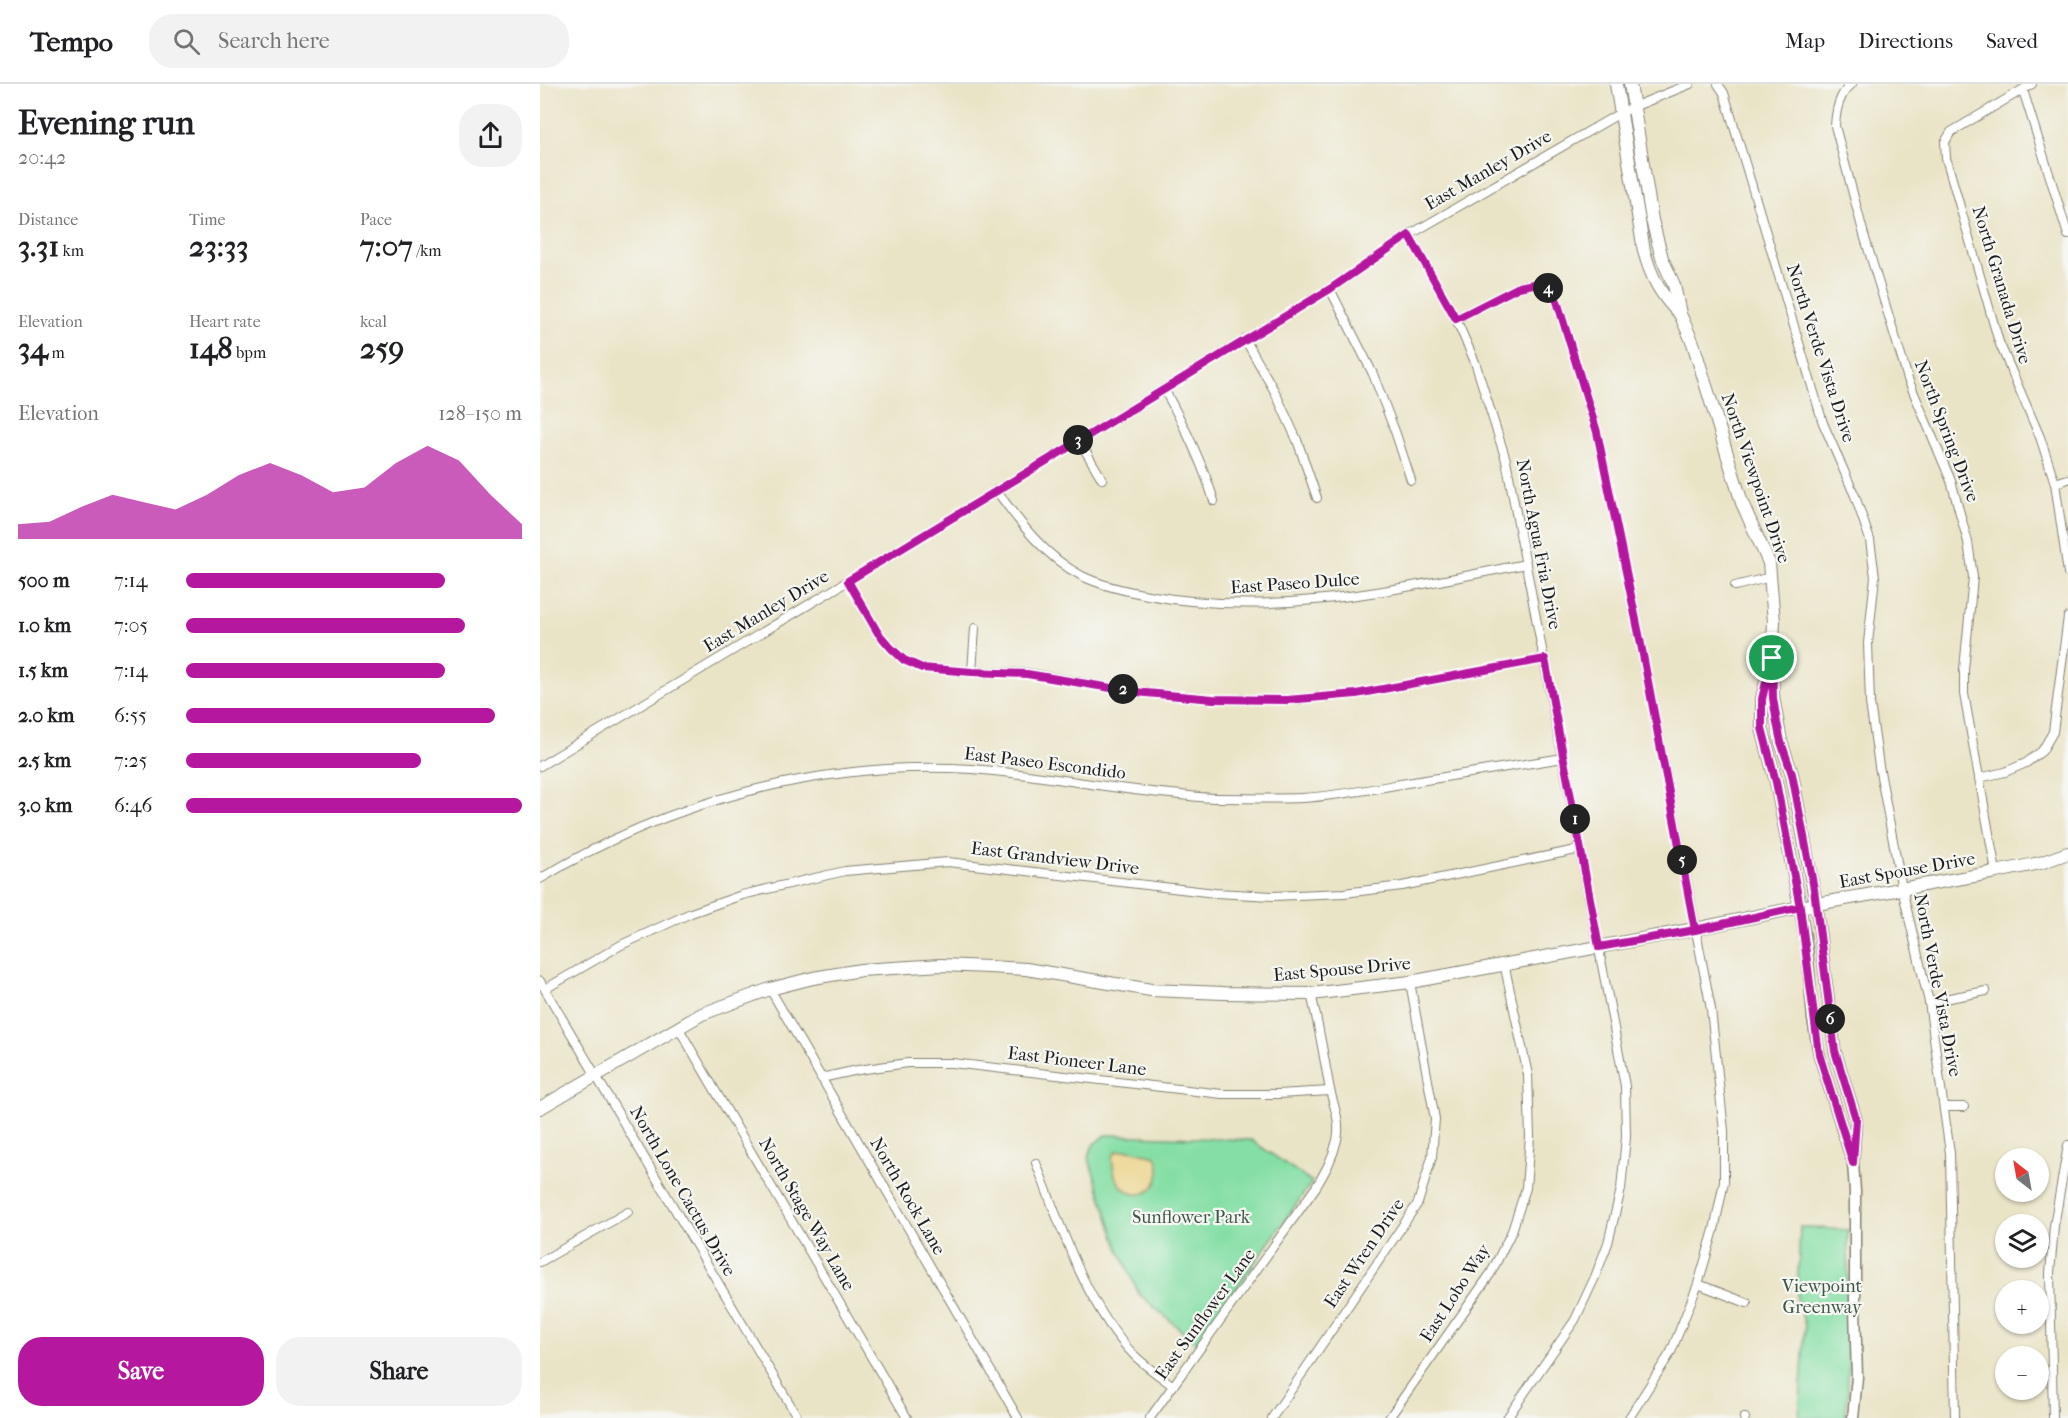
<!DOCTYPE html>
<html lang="en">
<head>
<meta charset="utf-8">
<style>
  :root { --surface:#fff; --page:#f2f2f2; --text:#202124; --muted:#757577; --line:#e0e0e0; --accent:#b5179e }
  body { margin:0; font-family:"IM FELL French Canon",serif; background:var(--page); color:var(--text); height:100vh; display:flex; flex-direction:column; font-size:22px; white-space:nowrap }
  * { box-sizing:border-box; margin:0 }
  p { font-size:20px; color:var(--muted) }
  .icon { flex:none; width:33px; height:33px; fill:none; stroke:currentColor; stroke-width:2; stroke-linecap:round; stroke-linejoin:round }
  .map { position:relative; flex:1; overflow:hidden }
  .details { display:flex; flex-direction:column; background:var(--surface); width:540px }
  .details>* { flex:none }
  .needle { width:39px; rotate:329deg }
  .controls { position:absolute; left:1455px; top:1064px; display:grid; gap:12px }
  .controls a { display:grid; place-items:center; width:54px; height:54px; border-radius:50%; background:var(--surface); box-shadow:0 2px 4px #0004; font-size:30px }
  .pin { position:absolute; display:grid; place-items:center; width:51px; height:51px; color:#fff; margin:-26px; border:3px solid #fff; border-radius:50%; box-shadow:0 2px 6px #0007 }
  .km { position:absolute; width:30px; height:30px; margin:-15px; border-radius:50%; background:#222; color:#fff; font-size:16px; line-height:30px; text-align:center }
  .round { display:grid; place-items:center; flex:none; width:63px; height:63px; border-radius:24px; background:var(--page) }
  .headline { display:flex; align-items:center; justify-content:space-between; height:102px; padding:0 18px }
  h1 { font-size:33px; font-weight:800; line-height:45px }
  .metrics { display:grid; grid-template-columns:repeat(3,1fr); gap:9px; height:102px; padding:6px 18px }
  .metrics div { display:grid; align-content:center }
  .metrics b { font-size:30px; font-weight:800 }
  .metrics small { font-size:16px; font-weight:400 }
  .metrics p { font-size:16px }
  .chart { height:168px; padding:12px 18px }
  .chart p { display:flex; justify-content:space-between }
  .chart svg { width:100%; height:108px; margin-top:6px; fill:var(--accent); opacity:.7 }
  .action { display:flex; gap:12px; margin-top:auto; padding:12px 18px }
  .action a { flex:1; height:69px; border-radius:24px; background:var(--accent); color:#fff; font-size:24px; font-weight:800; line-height:69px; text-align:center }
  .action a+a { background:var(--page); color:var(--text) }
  ul { padding:0 18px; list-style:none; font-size:20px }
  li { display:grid; grid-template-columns:96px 72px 1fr; align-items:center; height:45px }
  li i { height:15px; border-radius:8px; background:var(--accent) }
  header { display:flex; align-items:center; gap:36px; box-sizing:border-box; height:84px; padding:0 30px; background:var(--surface); border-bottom:2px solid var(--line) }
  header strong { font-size:28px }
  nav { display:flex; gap:33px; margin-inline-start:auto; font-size:21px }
  .search { width:420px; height:54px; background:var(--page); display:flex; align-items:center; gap:15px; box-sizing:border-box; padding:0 21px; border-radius:24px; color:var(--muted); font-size:22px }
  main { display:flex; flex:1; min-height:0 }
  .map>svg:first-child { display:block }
  .green { fill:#85dfa5; stroke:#507e60; stroke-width:1.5 }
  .sand { fill:#eeda9e; stroke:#857b5d; stroke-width:1.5 }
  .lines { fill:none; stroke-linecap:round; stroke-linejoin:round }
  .minor-casing { stroke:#838072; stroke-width:10 }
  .tertiary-casing { stroke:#838072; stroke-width:13 }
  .secondary-casing { stroke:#838072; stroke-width:14 }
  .minor { stroke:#fff; stroke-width:8 }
  .tertiary { stroke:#fff; stroke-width:10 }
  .secondary { stroke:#fff; stroke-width:12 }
  .route-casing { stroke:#fff; stroke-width:12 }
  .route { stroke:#b5179e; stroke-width:8 }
  .labels { text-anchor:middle; stroke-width:4.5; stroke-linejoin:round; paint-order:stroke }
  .street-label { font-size:18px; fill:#1c1c1c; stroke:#f6f6f2 }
  .park-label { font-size:18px; fill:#3c5645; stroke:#f6f6f2 }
</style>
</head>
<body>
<header>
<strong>Tempo</strong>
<div class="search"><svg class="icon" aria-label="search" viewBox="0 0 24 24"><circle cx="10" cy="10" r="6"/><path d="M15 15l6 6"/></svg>Search here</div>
<nav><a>Map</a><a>Directions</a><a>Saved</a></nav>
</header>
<main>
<section class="details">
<div class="headline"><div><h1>Evening run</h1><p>20:42</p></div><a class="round"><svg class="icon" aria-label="share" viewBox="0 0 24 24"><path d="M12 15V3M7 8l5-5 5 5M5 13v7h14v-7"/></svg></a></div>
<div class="metrics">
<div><p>Distance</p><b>3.31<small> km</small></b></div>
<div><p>Time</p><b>23:33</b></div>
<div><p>Pace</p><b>7:07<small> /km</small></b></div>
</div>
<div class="metrics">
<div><p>Elevation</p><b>34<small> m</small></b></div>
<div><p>Heart rate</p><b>148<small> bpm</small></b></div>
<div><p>kcal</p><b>259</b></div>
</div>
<div class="chart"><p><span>Elevation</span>128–150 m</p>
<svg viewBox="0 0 160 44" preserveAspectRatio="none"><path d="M0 44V38L10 37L20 31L30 26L40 29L50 32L60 26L70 18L80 13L90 18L100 25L110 23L120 13L130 6L140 12L150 26L160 38V44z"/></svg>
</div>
<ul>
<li><b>500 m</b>7:14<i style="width:77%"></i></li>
<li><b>1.0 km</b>7:05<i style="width:83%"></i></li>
<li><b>1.5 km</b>7:14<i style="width:77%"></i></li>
<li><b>2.0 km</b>6:55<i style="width:92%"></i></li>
<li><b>2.5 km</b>7:25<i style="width:70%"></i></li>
<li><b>3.0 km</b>6:46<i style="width:100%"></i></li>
</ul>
<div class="action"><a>Save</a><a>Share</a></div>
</section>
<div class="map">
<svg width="1528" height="1334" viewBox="0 0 1528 1334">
  <rect width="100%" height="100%" fill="#f6f6f2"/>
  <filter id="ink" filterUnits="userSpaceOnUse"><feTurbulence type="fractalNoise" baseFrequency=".0167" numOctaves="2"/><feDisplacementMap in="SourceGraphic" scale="12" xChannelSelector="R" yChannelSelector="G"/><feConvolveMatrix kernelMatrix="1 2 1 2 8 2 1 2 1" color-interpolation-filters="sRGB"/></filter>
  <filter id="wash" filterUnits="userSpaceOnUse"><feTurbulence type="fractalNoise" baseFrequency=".008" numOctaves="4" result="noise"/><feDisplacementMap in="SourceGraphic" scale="24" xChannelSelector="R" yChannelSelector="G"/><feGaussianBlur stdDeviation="1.35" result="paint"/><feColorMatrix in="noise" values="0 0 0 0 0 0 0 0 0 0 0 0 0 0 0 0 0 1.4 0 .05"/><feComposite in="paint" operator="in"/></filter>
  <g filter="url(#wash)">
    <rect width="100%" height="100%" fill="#eae4c7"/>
    <!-- green -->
    <g class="green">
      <path d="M566 1051 711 1056 772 1098 657 1260 599 1210 578 1163 548 1072 554 1060Z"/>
      <path d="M1260 1143 1308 1146V1309L1305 1334H1259L1265 1241 1257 1216Z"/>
    </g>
    <!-- sand -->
    <path class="sand" d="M589 1066 616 1072C629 1106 594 1125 577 1096 573 1090 573 1081 572 1073L577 1067Z"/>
  </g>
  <g filter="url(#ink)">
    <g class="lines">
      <defs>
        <g id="minor">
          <path d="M1178 0 1184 9 1283 339 1315 412 1330 456 1335 493 1328 559 1330 619 1339 682 1362 805 1389 918 1410 1069 1415 1334"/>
          <path d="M1312 0C1299 10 1296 26 1295 42L1324 151 1368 295 1411 397 1428 458 1433 493 1424 585V610L1456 788"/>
          <path d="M1492 0 1411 48 1405 58 1406 74 1459 258 1500 353 1515 399 1528 489"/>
          <path d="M1483 6 1528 151"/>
          <path d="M869 151 916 235 935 278 966 376 1085 1002 1086 1053 1081 1105 1068 1159 1055 1193 1035 1236 967 1334"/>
          <path d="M790 205 833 290 856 350 871 396"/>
          <path d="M916 235 979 203 1003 198 1017 217 1057 348 1100 555 1171 925 1184 1047V1098L1174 1146 1158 1200 1131 1268 1089 1334"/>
          <path d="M705 255 735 308 757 356 777 414"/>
          <path d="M624 305C644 341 662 377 674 417"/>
          <path d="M539 356 562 395"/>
          <path d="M1515 399 1528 395"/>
          <path d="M456 406C480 439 505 473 542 492 562 502 586 507 608 511 735 535 861 504 986 480"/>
          <path d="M308 497 338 549 351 564 364 576 383 584 432 588 487 589 595 608 673 615 747 616 816 610 1005 575"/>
          <path d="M1195 502 1231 493"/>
          <path d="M432 588 435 544"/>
          <path d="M0 682 308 497 790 205 869 151 1075 32 1093 23 1150 0"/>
          <path d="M1439 694 1465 688 1486 679 1502 667 1513 648 1528 533"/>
          <path d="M0 795C128 717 282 676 432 685 499 690 564 704 631 710 647 712 662 714 678 714 706 714 734 715 762 714 797 712 832 705 867 699 919 691 971 682 1023 674"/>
          <path d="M0 897 258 1334"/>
          <path d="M5 905 81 861 151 829 202 811 305 787 408 778 675 809 733 812 804 809 862 802 1041 765"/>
          <path d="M230 905 478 1334"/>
          <path d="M1389 918 1446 907"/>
          <path d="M138 943 367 1334"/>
          <path d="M281 994 318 986 368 979H412L682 1010H738L790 1007"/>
          <path d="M1405 1023H1424"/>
          <path d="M496 1079C521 1142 546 1222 594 1271 605 1282 620 1292 633 1302"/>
          <path d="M0 1178 88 1128"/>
          <path d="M1158 1200 1207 1219"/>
          <path d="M610 1334 776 1103C785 1088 793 1074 797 1056 801 1038 794 1023 790 1006 784 974 779 942 771 910"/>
          <path d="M732 1334 878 1119 892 1073 895 1035 870 898"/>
          <path d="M849 1334 951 1189 972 1147 986 1104 990 1053 988 991 964 879"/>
          <path d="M1204 1334H1205"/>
          <path d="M1513 1334 1510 1189 1514 1142 1528 1061"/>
        </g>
        <g id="tertiary">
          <path d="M1276 820 1295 967 1316 1035 1313 1079 1315 1107V1224L1317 1293 1313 1334"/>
          <path d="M1260 823 1267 865 1273 935 1279 970 1311 1073"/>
        </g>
        <g id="secondary">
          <path d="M1076 0 1104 167C1111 193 1121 212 1140 230"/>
          <path d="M1090 0 1112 136 1122 174 1134 201 1140 230 1153 259 1202 419 1229 479 1234 538 1232 574 1233 613 1241 658 1252 690 1276 820"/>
          <path d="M1228 590 1222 615V644L1236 698 1260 823"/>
          <path d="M0 1024 162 930 230 905 273 894 321 886 401 881 449 883 486 885 611 906 683 909 771 910 870 898 1155 845 1260 823 1456 788 1500 779 1528 769"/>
        </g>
      </defs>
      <!-- minor casing -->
      <use href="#minor" class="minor-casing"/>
      <!-- tertiary casing -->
      <use href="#tertiary" class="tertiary-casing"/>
      <!-- secondary casing -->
      <use href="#secondary" class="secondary-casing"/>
      <!-- minor -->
      <use href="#minor" class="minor"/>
      <!-- tertiary -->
      <use href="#tertiary" class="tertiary"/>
      <!-- secondary -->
      <use href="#secondary" class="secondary"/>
    </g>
  </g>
  <g class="lines" filter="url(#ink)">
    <defs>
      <path id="route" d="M1232 574 1222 615V644L1236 698 1260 823 1155 846 1059 863 1005 575 816 610 747 616 673 615 595 608 487 590 432 588 382 584 364 576 351 564 338 549 308 497 790 205 869 151 916 235 979 203 1003 198 1017 217 1057 348 1100 555 1155 846 1260 823 1279 970 1313 1079 1316 1035 1295 967 1274 805 1252 690 1241 658 1237 639 1233 614 1232 574"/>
    </defs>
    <!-- route casing -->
    <use href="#route" class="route-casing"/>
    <!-- route -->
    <use href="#route" class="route"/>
  </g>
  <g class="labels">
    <!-- street labels -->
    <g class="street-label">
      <text transform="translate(948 86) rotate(-30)" y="6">East Manley Drive</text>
      <text transform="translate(1462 201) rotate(73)" y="6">North Granada Drive</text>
      <text transform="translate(1281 269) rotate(72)" y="6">North Verde Vista Drive</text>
      <text transform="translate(1407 347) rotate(69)" y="6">North Spring Drive</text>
      <text transform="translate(1216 394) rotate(71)" y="6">North Viewpoint Drive</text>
      <text transform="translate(999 460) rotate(79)" y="6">North Agua Fria Drive</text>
      <text transform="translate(755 499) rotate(-4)" y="6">East Paseo Dulce</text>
      <text transform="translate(226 527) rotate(-31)" y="6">East Manley Drive</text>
      <text transform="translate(505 679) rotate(7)" y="6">East Paseo Escondido</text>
      <text transform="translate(515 774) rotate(7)" y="6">East Grandview Drive</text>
      <text transform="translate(1367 786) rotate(-10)" y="6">East Spouse Drive</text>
      <text transform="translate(802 885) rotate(-5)" y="6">East Spouse Drive</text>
      <text transform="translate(1398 901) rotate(79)" y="6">North Verde Vista Drive</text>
      <text transform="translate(537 977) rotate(7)" y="6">East Pioneer Lane</text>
      <text transform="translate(143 1107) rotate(60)" y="6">North Lone Cactus Drive</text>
      <text transform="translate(368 1112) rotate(60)" y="6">North Rock Lane</text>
      <text transform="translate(267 1130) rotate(60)" y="6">North Stage Way Lane</text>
      <text transform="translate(824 1169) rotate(-56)" y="6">East Wren Drive</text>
      <text transform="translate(915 1209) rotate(-57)" y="6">East Lobo Way</text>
      <text transform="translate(665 1230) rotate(-54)" y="6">East Sunflower Lane</text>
    </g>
    <!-- park labels -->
    <g class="park-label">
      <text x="651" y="1139">Sunflower Park</text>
      <text x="1282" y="1208">Viewpoint<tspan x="1282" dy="21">Greenway</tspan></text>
    </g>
  </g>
</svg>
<div class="controls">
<a><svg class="needle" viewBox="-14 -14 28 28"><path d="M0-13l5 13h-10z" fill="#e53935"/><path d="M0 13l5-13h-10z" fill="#757577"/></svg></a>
<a><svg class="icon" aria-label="layers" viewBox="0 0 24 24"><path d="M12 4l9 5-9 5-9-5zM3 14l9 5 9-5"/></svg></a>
<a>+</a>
<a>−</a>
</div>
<div class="pin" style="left:1232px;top:574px;background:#1e9e55"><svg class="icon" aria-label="arrive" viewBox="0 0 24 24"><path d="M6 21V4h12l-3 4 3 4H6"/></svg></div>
<b class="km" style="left:1035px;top:735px">1</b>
<b class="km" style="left:583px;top:605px">2</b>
<b class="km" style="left:538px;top:356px">3</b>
<b class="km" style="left:1008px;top:204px">4</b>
<b class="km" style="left:1142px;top:776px">5</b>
<b class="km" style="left:1290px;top:935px">6</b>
</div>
</main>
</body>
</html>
